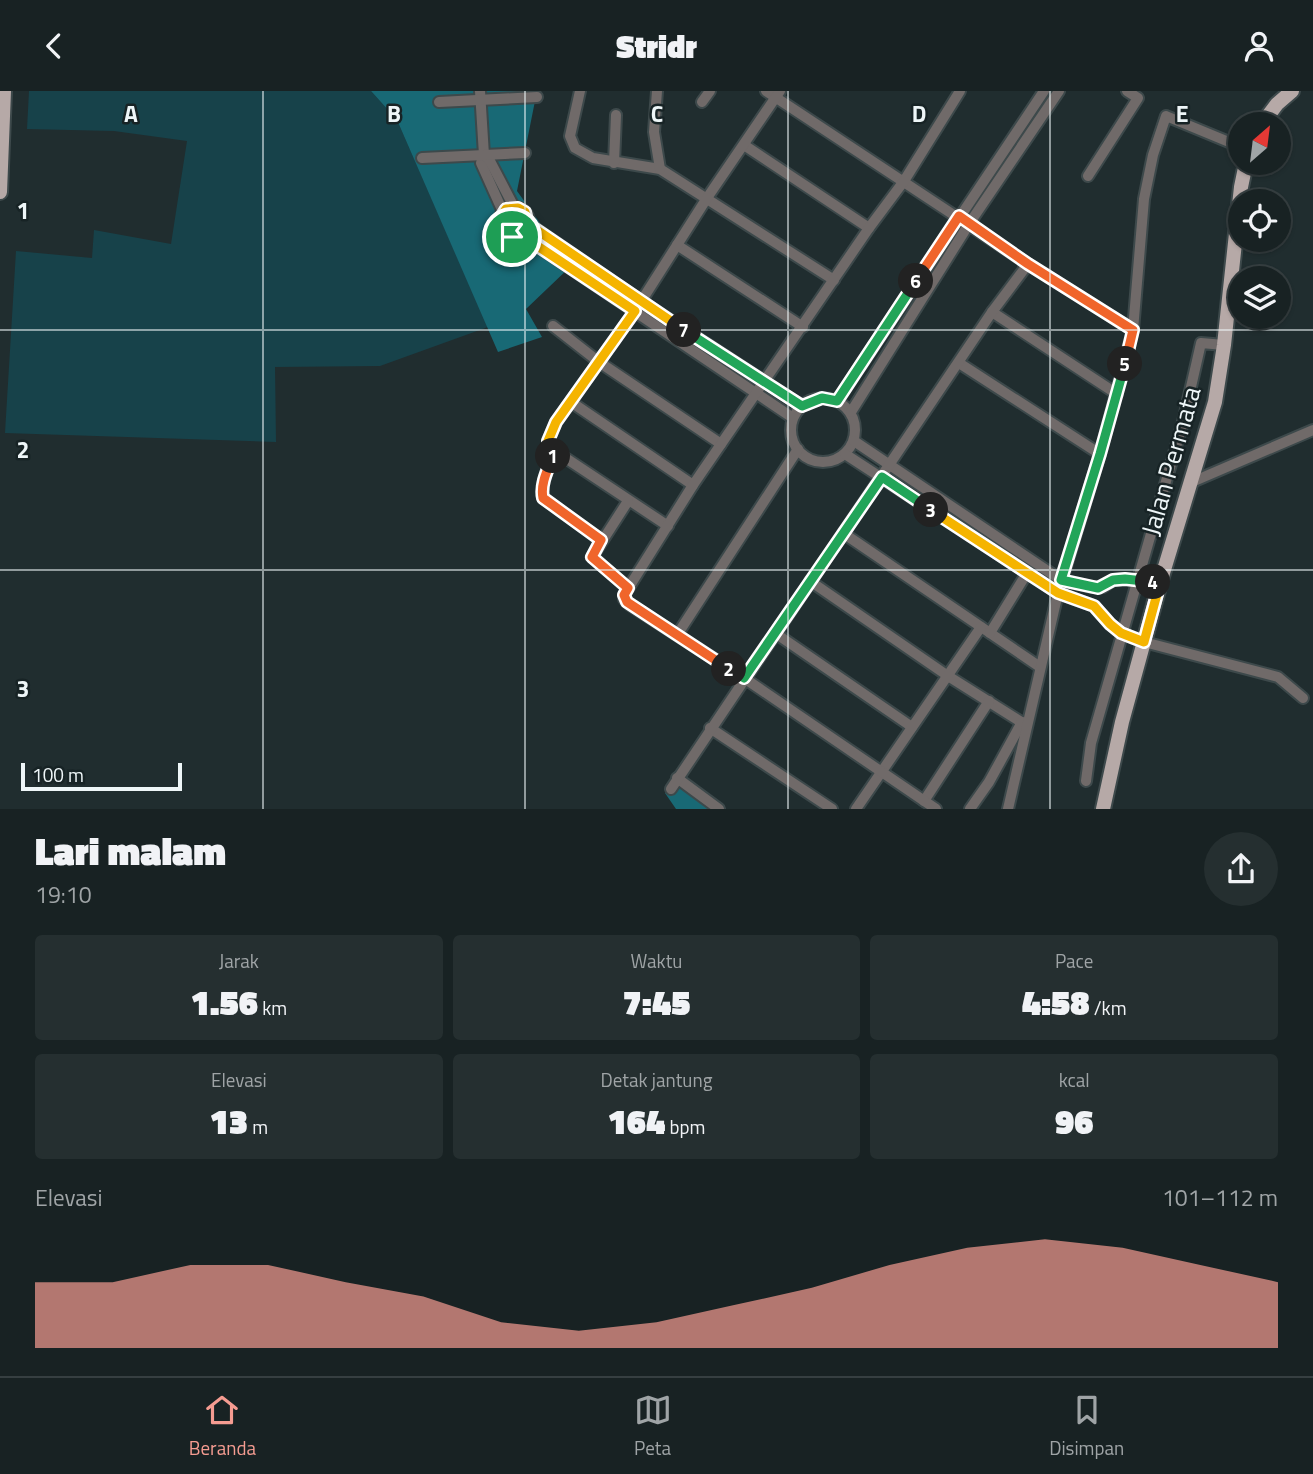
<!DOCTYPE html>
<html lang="id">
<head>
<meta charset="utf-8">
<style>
  :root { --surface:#182223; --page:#252f30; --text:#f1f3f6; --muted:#9fa4a6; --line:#363f41; --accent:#f59c91 }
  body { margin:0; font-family:"Titillium Web",sans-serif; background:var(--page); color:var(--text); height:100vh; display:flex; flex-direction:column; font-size:26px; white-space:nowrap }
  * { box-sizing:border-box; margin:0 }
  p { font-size:23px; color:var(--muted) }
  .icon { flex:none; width:38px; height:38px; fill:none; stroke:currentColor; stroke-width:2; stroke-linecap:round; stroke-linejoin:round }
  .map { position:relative; height:718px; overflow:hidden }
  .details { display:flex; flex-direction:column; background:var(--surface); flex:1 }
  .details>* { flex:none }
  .needle { width:46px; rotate:28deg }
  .tools { position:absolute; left:1228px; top:21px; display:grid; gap:14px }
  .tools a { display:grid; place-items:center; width:63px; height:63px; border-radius:50%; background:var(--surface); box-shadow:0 2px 5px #0004,0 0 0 2px var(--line); font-size:35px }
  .scale { position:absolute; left:21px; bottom:18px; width:161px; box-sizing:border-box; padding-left:7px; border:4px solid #eef6f8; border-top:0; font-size:19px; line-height:24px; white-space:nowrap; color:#eef6f8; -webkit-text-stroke:5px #172325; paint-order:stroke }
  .pin { position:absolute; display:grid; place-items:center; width:60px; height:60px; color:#fff; margin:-30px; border:4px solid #fff; border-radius:50%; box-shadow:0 2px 7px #0007 }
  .km { position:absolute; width:35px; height:35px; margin:-18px; border-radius:50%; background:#222; color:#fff; font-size:19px; line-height:35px; text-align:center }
  .round { display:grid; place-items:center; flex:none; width:74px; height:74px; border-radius:37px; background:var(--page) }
  .overview { display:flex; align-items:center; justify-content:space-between; height:119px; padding:0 35px }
  h1 { font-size:38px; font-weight:800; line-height:52px }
  .stats { display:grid; grid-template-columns:repeat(3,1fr); gap:10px; height:119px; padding:7px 35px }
  .stats div { display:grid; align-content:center; border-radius:7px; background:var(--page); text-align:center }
  .stats b { font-size:35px; font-weight:800 }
  .stats small { font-size:19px; font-weight:400 }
  .stats p { font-size:19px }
  .chart { height:196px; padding:14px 35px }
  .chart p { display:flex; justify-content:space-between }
  .chart svg { width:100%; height:126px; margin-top:7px; fill:var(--accent); opacity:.7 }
  header { display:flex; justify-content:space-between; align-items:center; height:91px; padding:0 35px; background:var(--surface); font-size:32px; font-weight:800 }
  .menu { display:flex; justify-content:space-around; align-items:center; height:98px; border-top:2px solid var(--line); background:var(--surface); font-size:19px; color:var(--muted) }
  .menu a { display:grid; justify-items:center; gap:4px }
  .menu .selected { color:var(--accent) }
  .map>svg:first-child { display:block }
  .green { fill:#17424a }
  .forest { fill:#186975 }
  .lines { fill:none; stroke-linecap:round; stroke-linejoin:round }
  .minor-casing { stroke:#3d494b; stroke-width:14 }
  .major-casing { stroke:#3d494b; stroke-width:18 }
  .minor { stroke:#706a69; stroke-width:10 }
  .major { stroke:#b6a9a7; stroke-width:14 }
  .split-1-casing { stroke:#fff; stroke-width:14 }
  .split-2-casing { stroke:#fff; stroke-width:14 }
  .split-3-casing { stroke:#fff; stroke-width:14 }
  .split-4-casing { stroke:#fff; stroke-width:14 }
  .split-5-casing { stroke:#fff; stroke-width:14 }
  .split-6-casing { stroke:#fff; stroke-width:14 }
  .split-7-casing { stroke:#fff; stroke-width:14 }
  .split-8-casing { stroke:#fff; stroke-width:14 }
  .split-1 { stroke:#f5b400; stroke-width:9 }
  .split-2 { stroke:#f0652b; stroke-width:9 }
  .split-3 { stroke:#22a559; stroke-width:9 }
  .split-4 { stroke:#f5b400; stroke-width:9 }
  .split-5 { stroke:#22a559; stroke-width:9 }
  .split-6 { stroke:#f0652b; stroke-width:9 }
  .split-7 { stroke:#22a559; stroke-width:9 }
  .split-8 { stroke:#f5b400; stroke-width:9 }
  .grid { fill:none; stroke:#eef6f8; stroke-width:2; stroke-opacity:0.55 }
  .labels { text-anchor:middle; stroke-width:5; stroke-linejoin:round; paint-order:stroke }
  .street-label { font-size:26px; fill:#eef6f8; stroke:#172325 }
  .grid-label { font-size:23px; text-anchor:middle; font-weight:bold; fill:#eef6f8; stroke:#172325; stroke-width:5; stroke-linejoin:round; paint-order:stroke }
</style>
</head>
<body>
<header><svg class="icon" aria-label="back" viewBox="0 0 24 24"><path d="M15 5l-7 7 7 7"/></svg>Stridr<svg class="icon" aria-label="person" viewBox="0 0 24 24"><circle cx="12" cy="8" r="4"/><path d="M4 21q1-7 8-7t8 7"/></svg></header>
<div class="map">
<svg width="1313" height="718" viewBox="0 0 1313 718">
  <rect width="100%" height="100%" fill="#202d2f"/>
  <!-- green -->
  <path class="green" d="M29 0H371L397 29 488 236 380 275 275 276 276 351 5 342 16 160 92 167 94 139 171 153 187 50 114 40 27 38Z"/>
  <!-- forest -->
  <g class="forest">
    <path d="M371 0H537L517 100 571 175 526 218 542 246 498 261 397 29Z"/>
    <path d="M689 692 723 718H676L665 702Z"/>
  </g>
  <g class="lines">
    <defs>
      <g id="minor">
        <path d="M480 0 484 64 481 72 503 121"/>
        <path d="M580 0 570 45 575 57 593 67 660 78 834 189"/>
        <path d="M657 0 654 41 660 78"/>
        <path d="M766 0 1028 173 1133 239"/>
        <path d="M439 11 537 6"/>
        <path d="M702 11 710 0"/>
        <path d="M744 54 869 137"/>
        <path d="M484 64 489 68 514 116"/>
        <path d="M422 67 525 62"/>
        <path d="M614 72 616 24"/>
        <path d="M1088 85 1138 7 1127 0"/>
        <circle cx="514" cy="131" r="15"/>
        <path d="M529 133 641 210 802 315"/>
        <path d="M521 144 793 327"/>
        <path d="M677 154 803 236"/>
        <path d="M992 221 1117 303"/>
        <path d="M553 235 599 271 721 353"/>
        <path d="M959 272 1100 363"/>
        <circle cx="823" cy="339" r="32"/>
        <path d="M837 310 1044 0"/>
        <path d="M571 311 693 394"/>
        <path d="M851 321 969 133 1059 0"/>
        <path d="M854 350 1061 489 1091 496H1103L1113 489 1125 488 1160 492"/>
        <path d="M555 360C549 374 540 392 543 407L601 449"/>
        <path d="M845 363 1058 502 1094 515 1110 533 1121 542 1144 551 1278 586 1303 607"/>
        <path d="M1192 391 1313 339"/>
        <path d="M668 435 555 360 548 350 556 331 635 220 707 107 780 0"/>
        <path d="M843 442 1040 576"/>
        <path d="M810 490 948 585 1026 634"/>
        <path d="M628 497 592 466 628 410"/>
        <path d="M775 542 912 636"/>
        <path d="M990 542 1027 482"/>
        <path d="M677 544 798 358"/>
        <path d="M710 637 832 718"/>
        <path d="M677 687 719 718"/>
        <path d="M1086 690 1091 652 1183 331 1201 252 1224 254"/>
        <path d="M671 698 992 221 1028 173"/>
        <path d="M924 710 989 610"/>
        <path d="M856 718 981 536"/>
        <path d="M936 718 744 587 630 514 624 508V504L693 394 869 137 904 90 960 0"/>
        <path d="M970 718 989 691 1022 631"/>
        <path d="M1008 718 1058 502 1100 363 1133 239 1144 108 1153 64 1166 25 1241 56"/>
      </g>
      <g id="major">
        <path d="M1262 33 1277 13 1292 0"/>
        <path d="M0 101 4 0"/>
        <path d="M1103 718 1122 631 1160 492 1215 311 1224 254 1241 96 1246 72"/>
      </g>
    </defs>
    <!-- minor casing -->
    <use href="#minor" class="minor-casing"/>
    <!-- major casing -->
    <use href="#major" class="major-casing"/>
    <!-- minor -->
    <use href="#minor" class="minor"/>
    <!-- major -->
    <use href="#major" class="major"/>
  </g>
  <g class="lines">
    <defs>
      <path id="split-1" d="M512 146 521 144 635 220 556 331 548 350 555 360 553 365"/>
      <path id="split-2" d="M553 365C548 378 540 393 543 407L601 449 592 466 628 497 624 504 627 511 729 578"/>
      <path id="split-3" d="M729 578 744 587 882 386 931 419"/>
      <path id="split-4" d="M931 419 1058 502 1094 515 1110 533 1121 542 1144 551 1160 492 1153 491"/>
      <path id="split-5" d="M1125 273 1100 363 1061 489 1098 497 1113 489 1125 488 1153 491"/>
      <path id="split-6" d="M916 190 959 125 1028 173 1133 239 1125 273"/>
      <path id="split-7" d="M684 239 802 315 822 307 837 310 916 190"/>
      <path id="split-8" d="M512 146 501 138 499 129 506 118 518 117 525 121 528 133 684 239"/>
    </defs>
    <!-- split-1 casing -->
    <use href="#split-1" class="split-1-casing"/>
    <!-- split-2 casing -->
    <use href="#split-2" class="split-2-casing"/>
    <!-- split-3 casing -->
    <use href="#split-3" class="split-3-casing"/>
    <!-- split-4 casing -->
    <use href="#split-4" class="split-4-casing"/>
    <!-- split-5 casing -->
    <use href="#split-5" class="split-5-casing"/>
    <!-- split-6 casing -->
    <use href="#split-6" class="split-6-casing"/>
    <!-- split-7 casing -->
    <use href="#split-7" class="split-7-casing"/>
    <!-- split-8 casing -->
    <use href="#split-8" class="split-8-casing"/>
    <!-- split-1 -->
    <use href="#split-1" class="split-1"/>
    <!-- split-2 -->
    <use href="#split-2" class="split-2"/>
    <!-- split-3 -->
    <use href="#split-3" class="split-3"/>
    <!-- split-4 -->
    <use href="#split-4" class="split-4"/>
    <!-- split-5 -->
    <use href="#split-5" class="split-5"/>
    <!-- split-6 -->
    <use href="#split-6" class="split-6"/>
    <!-- split-7 -->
    <use href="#split-7" class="split-7"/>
    <!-- split-8 -->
    <use href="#split-8" class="split-8"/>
  </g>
  <!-- grid -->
  <path class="grid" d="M263 0V718M525 0V718M788 0V718M1050 0V718M0 239H1313M0 479H1313"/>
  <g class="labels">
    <!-- street labels -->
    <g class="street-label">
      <text transform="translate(1171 370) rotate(-74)" y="9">Jalan Permata</text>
    </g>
  </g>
  <g class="grid-label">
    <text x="131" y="31">A</text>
    <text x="394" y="31">B</text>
    <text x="657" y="31">C</text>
    <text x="919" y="31">D</text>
    <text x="1182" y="31">E</text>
    <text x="23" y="128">1</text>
    <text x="23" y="367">2</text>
    <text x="23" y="606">3</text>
  </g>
</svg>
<div class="tools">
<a><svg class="needle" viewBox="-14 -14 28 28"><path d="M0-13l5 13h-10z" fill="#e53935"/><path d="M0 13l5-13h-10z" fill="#9fa4a6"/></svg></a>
<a><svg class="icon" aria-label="locate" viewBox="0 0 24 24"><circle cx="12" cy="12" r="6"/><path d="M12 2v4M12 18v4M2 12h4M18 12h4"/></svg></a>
<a><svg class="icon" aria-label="layers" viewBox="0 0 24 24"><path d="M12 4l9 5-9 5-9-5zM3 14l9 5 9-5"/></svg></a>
</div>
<div class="scale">100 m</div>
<div class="pin" style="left:512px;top:146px;background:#1e9e55"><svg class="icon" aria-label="arrive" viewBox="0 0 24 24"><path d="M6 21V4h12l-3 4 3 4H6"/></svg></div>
<b class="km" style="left:553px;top:365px">1</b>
<b class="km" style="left:729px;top:578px">2</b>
<b class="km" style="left:931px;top:419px">3</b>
<b class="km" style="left:1153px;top:491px">4</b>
<b class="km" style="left:1125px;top:273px">5</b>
<b class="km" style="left:916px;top:190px">6</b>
<b class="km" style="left:684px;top:239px">7</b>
</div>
<section class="details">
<div class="overview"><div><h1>Lari malam</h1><p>19:10</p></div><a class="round"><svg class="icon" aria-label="share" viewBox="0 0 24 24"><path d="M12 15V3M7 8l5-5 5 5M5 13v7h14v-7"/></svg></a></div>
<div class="stats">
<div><p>Jarak</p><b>1.56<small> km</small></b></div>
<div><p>Waktu</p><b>7:45</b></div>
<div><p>Pace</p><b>4:58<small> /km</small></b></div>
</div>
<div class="stats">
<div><p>Elevasi</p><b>13<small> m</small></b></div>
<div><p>Detak jantung</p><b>164<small> bpm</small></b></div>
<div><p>kcal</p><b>96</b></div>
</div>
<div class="chart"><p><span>Elevasi</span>101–112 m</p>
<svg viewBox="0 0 160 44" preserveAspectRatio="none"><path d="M0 44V21L10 21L20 15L30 15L40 21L50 26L60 35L70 38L80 35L90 29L100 23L110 15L120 9L130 6L140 9L150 15L160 21V44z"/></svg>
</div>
</section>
<nav class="menu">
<a class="selected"><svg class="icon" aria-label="home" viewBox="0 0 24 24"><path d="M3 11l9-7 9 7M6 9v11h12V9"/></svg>Beranda</a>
<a><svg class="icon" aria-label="map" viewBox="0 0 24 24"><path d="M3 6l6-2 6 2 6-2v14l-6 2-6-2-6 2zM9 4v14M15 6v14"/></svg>Peta</a>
<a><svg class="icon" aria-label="saved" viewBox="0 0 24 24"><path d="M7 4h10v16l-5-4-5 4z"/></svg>Disimpan</a>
</nav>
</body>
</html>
